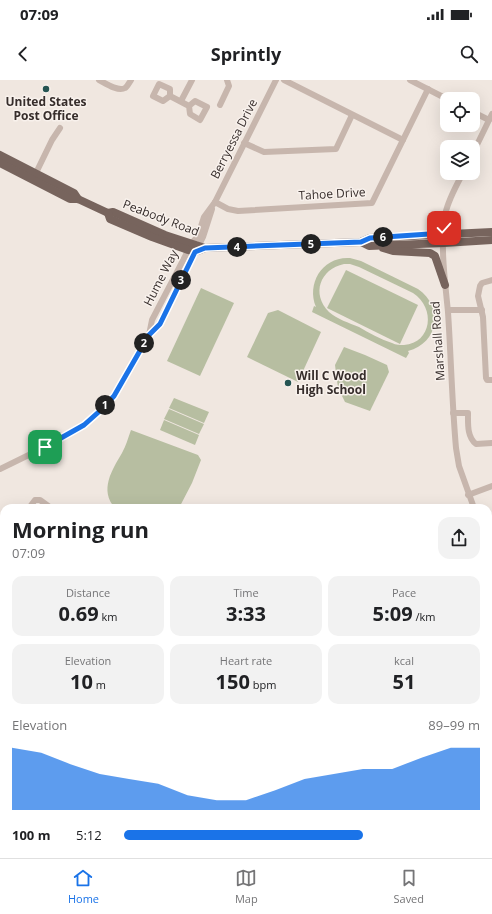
<!DOCTYPE html>
<html lang="en">
<head>
<meta charset="utf-8">
<style>
  :root { --surface:#fff; --page:#f2f2f2; --text:#202124; --muted:#757577; --line:#e0e0e0; --accent:#1a73e8 }
  body { margin:0; font-family:"Open Sans",sans-serif; background:var(--page); color:var(--text); height:100vh; display:flex; flex-direction:column; font-size:15px; white-space:nowrap }
  * { box-sizing:border-box; margin:0 }
  p { font-size:13px; color:var(--muted) }
  .icon { flex:none; width:22px; height:22px; fill:none; stroke:currentColor; stroke-width:2; stroke-linecap:round; stroke-linejoin:round }
  .map { position:relative; flex:1; overflow:hidden }
  .side { position:absolute; left:0px; top:424px; width:492px; height:354px; display:flex; flex-direction:column; background:var(--surface); border-radius:12px 12px 0 0; box-shadow:0 4px 16px #0002 }
  .side>* { flex:none }
  .buttons { position:absolute; left:440px; top:12px; display:grid; gap:8px }
  .buttons a { display:grid; place-items:center; width:40px; height:40px; border-radius:8px; background:var(--surface); box-shadow:0 4px 16px #0002; font-size:20px }
  .pin { position:absolute; display:grid; place-items:center; width:34px; height:34px; color:#fff; margin:-17px; border-radius:8px; box-shadow:0 2px 6px #0006 }
  .km { position:absolute; width:20px; height:20px; margin:-10px; border-radius:50%; background:#222; color:#fff; font-size:11px; line-height:20px; text-align:center }
  .round { display:grid; place-items:center; flex:none; width:42px; height:42px; border-radius:12px; background:var(--page) }
  .overview { display:flex; align-items:center; justify-content:space-between; height:68px; padding:0 12px }
  h1 { font-size:22px; font-weight:700; line-height:30px }
  .metrics { display:grid; grid-template-columns:repeat(3,1fr); gap:6px; height:68px; padding:4px 12px }
  .metrics div { display:grid; align-content:center; border-radius:10px; background:var(--page); text-align:center }
  .metrics b { font-size:20px; font-weight:700 }
  .metrics small { font-size:11px; font-weight:400 }
  .metrics p { font-size:11px }
  .chart { height:112px; padding:8px 12px }
  .chart p { display:flex; justify-content:space-between }
  .chart svg { width:100%; height:72px; margin-top:4px; fill:var(--accent); opacity:.7 }
  ul { padding:0 12px; list-style:none; font-size:13px }
  li { display:grid; grid-template-columns:64px 48px 1fr; align-items:center; height:30px }
  li i { height:10px; border-radius:5px; background:var(--accent) }
  .status { display:flex; justify-content:space-between; align-items:center; height:28px; padding:0 20px; background:var(--surface); direction:ltr }
  .status svg { height:11px; fill:currentColor }
  header { display:flex; justify-content:space-between; align-items:center; height:52px; padding:0 12px; background:var(--surface); font-size:18px; font-weight:700 }
  .tabs { display:flex; justify-content:space-around; align-items:center; height:56px; border-top:1px solid var(--line); background:var(--surface); font-size:11px; color:var(--muted) }
  .tabs a { display:grid; justify-items:center; gap:2px }
  .tabs .active { color:var(--accent) }
  .map>svg:first-child { display:block }
  .green { fill:#b7bea1; fill-rule:evenodd }
  .lines { fill:none; stroke-linecap:round; stroke-linejoin:round }
  .minor { stroke:#c7b6ad; stroke-width:6 }
  .major { stroke:#77645d; stroke-width:8 }
  .route-casing { stroke:#fff; stroke-width:8 }
  .route { stroke:#1a73e8; stroke-width:5 }
  .poi-dot { fill:#255452; stroke:#f8f1ec; stroke-width:1.5 }
  .labels { text-anchor:middle; stroke-width:3; stroke-linejoin:round; paint-order:stroke }
  .poi-label { font-size:12px; font-weight:bold; fill:#362d2b; stroke:#f8f1ec }
  .street-label { font-size:12px; fill:#362d2b; stroke:#f8f1ec }
</style>
</head>
<body>
<div class="status"><b>07:09</b><svg viewBox="0 0 49 12"><path d="M0 12V9h3v3zM5 12V6h3v6zM10 12V3h3v9zM15 12V0h3v12zM26 1h20v11H26zM47 4h2v5h-2z"/></svg></div>
<header><svg class="icon" aria-label="back" viewBox="0 0 24 24"><path d="M15 5l-7 7 7 7"/></svg>Sprintly<svg class="icon" aria-label="search" viewBox="0 0 24 24"><circle cx="10" cy="10" r="6"/><path d="M15 15l6 6"/></svg></header>
<div class="map">
<svg width="492" height="778" viewBox="0 0 492 778">
  <rect width="100%" height="100%" fill="#f0e7e0"/>
  <!-- green -->
  <g class="green">
    <path d="M350 178 361 181 418 209C444 227 439 263 408 271L409 273 406 278 312 232 314 226 316 227C306 203 323 176 350 178ZM344 184H350L359 187 413 213C436 228 432 263 404 265 400 265 396 265 392 263 380 259 369 253 359 247 349 243 337 239 329 232 311 214 320 189 344 184Z"/>
    <path d="M346 190 418 225 400 264 327 228Z"/>
    <path d="M201 208 234 223 200 296 167 281Z"/>
    <path d="M278 230 321 252 298 302 247 277 268 233Z"/>
    <path d="M344 267 365 275 387 285 389 292 370 331 345 322 338 308 335 285Z"/>
    <path d="M174 318 209 332 204 343 169 328Z"/>
    <path d="M169 329 204 344 199 354 164 339Z"/>
    <path d="M164 340 199 355 195 365 160 350Z"/>
    <path d="M131 350 198 375 201 380 192 403 179 428H115C99 410 112 390 122 373 126 366 128 358 131 350Z"/>
  </g>
  <g class="lines">
    <!-- minor -->
    <g class="minor">
      <path d="M99 0C105 3 118 12 125 8 127 7 129 3 131 0"/>
      <path d="M284 0 403 60"/>
      <path d="M410 0 447 19"/>
      <path d="M170 16 163 21 153 16 159 4 170 9V16L189 26 190 34 200 40 207 27 195 21 189 26"/>
      <path d="M181 21 192 0"/>
      <path d="M220 25 229 6 227 0"/>
      <path d="M473 32 489 40"/>
      <path d="M244 63 264 72 336 69 352 35"/>
      <path d="M473 73 492 34"/>
      <path d="M463 93C456 106 448 120 445 135 440 165 445 201 448 232 451 277 452 323 456 368L459 386 474 428"/>
      <path d="M34 97 52 60 60 48"/>
      <path d="M215 122 228 129 238 131 372 123 428 9"/>
      <path d="M492 200 482 203 480 206 478 216 483 237 486 298 487 300H492"/>
      <path d="M448 230H482"/>
      <path d="M149 255 160 244 203 157 212 129"/>
      <path d="M453 333H468C468 344 467 357 476 364L492 363"/>
      <path d="M0 389 45 367 84 345 102 329 114 315 149 255 152 240 192 163 198 156 204 137 215 122 276 0"/>
      <path d="M468 415 492 406"/>
      <path d="M29 428 35 420H40L51 428"/>
      <path d="M488 454 492 459"/>
      <path d="M0 490 4 482"/>
      <path d="M0 539 4 541"/>
      <path d="M488 542 492 548"/>
      <path d="M488 590 492 589"/>
      <path d="M0 607H4"/>
      <path d="M488 734H492"/>
      <path d="M215 778 216 774"/>
      <path d="M299 778H305"/>
    </g>
    <!-- major -->
    <g class="major">
      <path d="M0 75 74 113 78 119"/>
      <path d="M0 83 70 119H78L108 133 113 132 165 155 205 168"/>
      <path d="M108 133 110 139 152 157 188 170 195 172 205 168 361 162 370 158 492 152"/>
      <path d="M361 162 369 166 444 163 492 160"/>
      <path d="M383 168 393 171 430 173 435 176 445 205"/>
    </g>
  </g>
  <g class="lines">
    <defs>
      <path id="route" d="M45 367 84 345 102 329 114 316 149 255 160 244 195 172 205 168 361 162 370 158 444 153V148"/>
    </defs>
    <!-- route casing -->
    <use href="#route" class="route-casing"/>
    <!-- route -->
    <use href="#route" class="route"/>
  </g>
  <!-- markers -->
  <g class="poi-dot">
    <circle cx="46" cy="9" r="4"/>
    <circle cx="288" cy="303" r="4"/>
  </g>
  <g class="labels">
    <!-- poi labels -->
    <g class="poi-label">
      <text x="46" y="26">United States<tspan x="46" dy="14">Post Office</tspan></text>
      <text x="296" y="300" text-anchor="start">Will C Wood<tspan x="296" dy="14">High School</tspan></text>
    </g>
    <!-- street labels -->
    <g class="street-label">
      <text transform="translate(234 59) rotate(-63)" y="4">Berryessa Drive</text>
      <text transform="translate(332 114) rotate(-3)" y="4">Tahoe Drive</text>
      <text transform="translate(161 138) rotate(21)" y="4">Peabody Road</text>
      <text transform="translate(161 198) rotate(-63)" y="4">Hume Way</text>
      <text transform="translate(438 261) rotate(-94)" y="4">Marshall Road</text>
    </g>
  </g>
</svg>
<div class="buttons">
<a><svg class="icon" aria-label="locate" viewBox="0 0 24 24"><circle cx="12" cy="12" r="6"/><path d="M12 2v4M12 18v4M2 12h4M18 12h4"/></svg></a>
<a><svg class="icon" aria-label="layers" viewBox="0 0 24 24"><path d="M12 4l9 5-9 5-9-5zM3 14l9 5 9-5"/></svg></a>
</div>
<div class="pin" style="left:45px;top:367px;background:#1e9e55"><svg class="icon" aria-label="arrive" viewBox="0 0 24 24"><path d="M6 21V4h12l-3 4 3 4H6"/></svg></div>
<div class="pin" style="left:444px;top:148px;background:#d93025"><svg class="icon" aria-label="check" viewBox="0 0 24 24"><path d="M5 12l5 5 9-10"/></svg></div>
<b class="km" style="left:105px;top:325px">1</b>
<b class="km" style="left:144px;top:263px">2</b>
<b class="km" style="left:181px;top:200px">3</b>
<b class="km" style="left:237px;top:167px">4</b>
<b class="km" style="left:311px;top:164px">5</b>
<b class="km" style="left:383px;top:157px">6</b>
<section class="side">
<div class="overview"><div><h1>Morning run</h1><p>07:09</p></div><a class="round"><svg class="icon" aria-label="share" viewBox="0 0 24 24"><path d="M12 15V3M7 8l5-5 5 5M5 13v7h14v-7"/></svg></a></div>
<div class="metrics">
<div><p>Distance</p><b>0.69<small> km</small></b></div>
<div><p>Time</p><b>3:33</b></div>
<div><p>Pace</p><b>5:09<small> /km</small></b></div>
</div>
<div class="metrics">
<div><p>Elevation</p><b>10<small> m</small></b></div>
<div><p>Heart rate</p><b>150<small> bpm</small></b></div>
<div><p>kcal</p><b>51</b></div>
</div>
<div class="chart"><p><span>Elevation</span>89–99 m</p>
<svg viewBox="0 0 160 44" preserveAspectRatio="none"><path d="M0 44V6L10 9L20 16L30 22L40 25L50 28L60 35L70 38L80 38L90 32L100 25L110 22L120 19L130 19L140 12L150 6L160 6V44z"/></svg>
</div>
<ul>
<li><b>100 m</b>5:12<i style="width:67%"></i></li>
</ul>
</section>
</div>
<nav class="tabs">
<a class="active"><svg class="icon" aria-label="home" viewBox="0 0 24 24"><path d="M3 11l9-7 9 7M6 9v11h12V9"/></svg>Home</a>
<a><svg class="icon" aria-label="map" viewBox="0 0 24 24"><path d="M3 6l6-2 6 2 6-2v14l-6 2-6-2-6 2zM9 4v14M15 6v14"/></svg>Map</a>
<a><svg class="icon" aria-label="saved" viewBox="0 0 24 24"><path d="M7 4h10v16l-5-4-5 4z"/></svg>Saved</a>
</nav>
</body>
</html>
